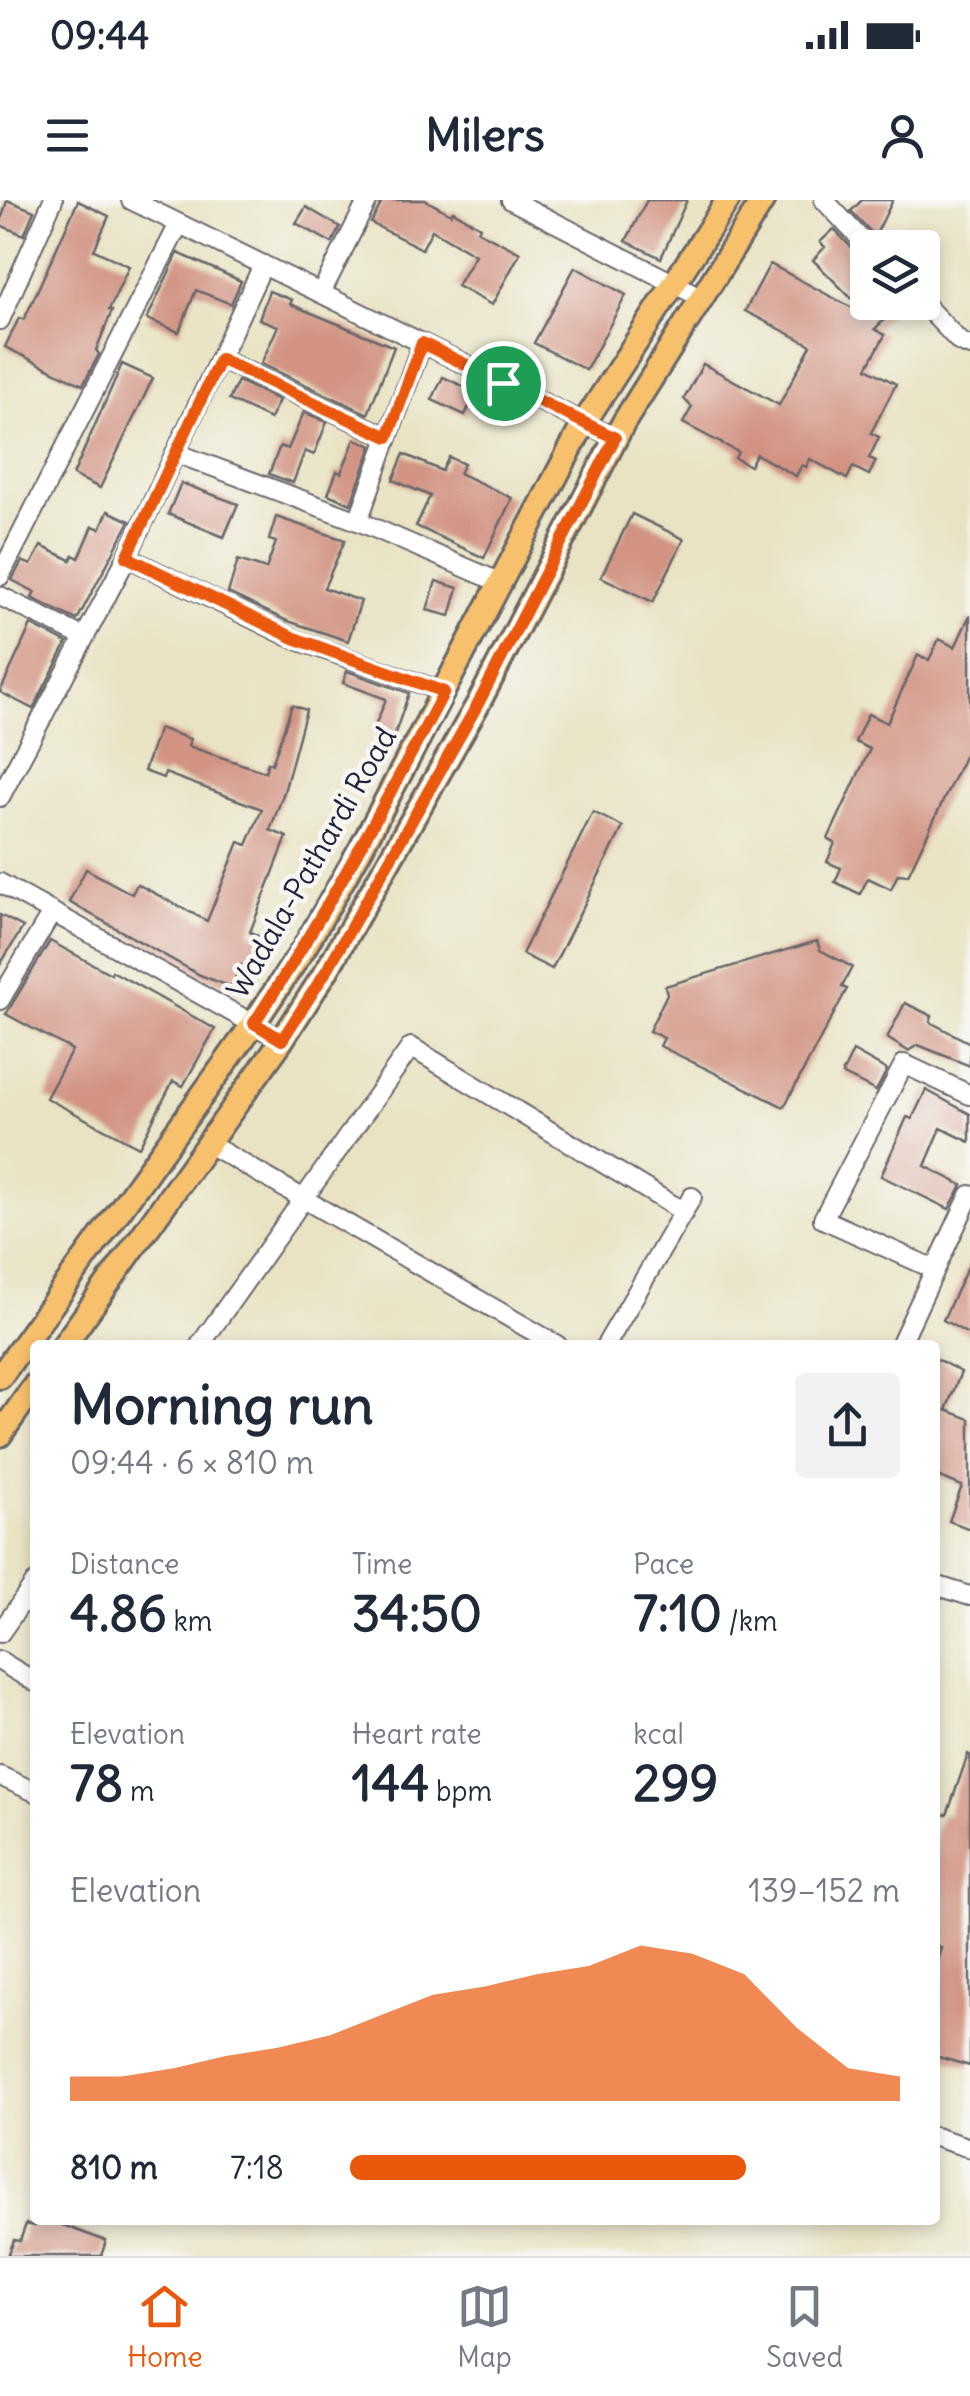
<!DOCTYPE html>
<html lang="en">
<head>
<meta charset="utf-8">
<style>
  :root { --surface:#fff; --page:#f2f2f3; --text:#1f2937; --muted:#747a83; --line:#e0e1e3; --accent:#ea580c }
  body { margin:0; font-family:Delius,sans-serif; background:var(--page); color:var(--text); height:100vh; display:flex; flex-direction:column; font-size:38px; white-space:nowrap }
  * { box-sizing:border-box; margin:0 }
  p { font-size:32px; color:var(--muted) }
  .icon { flex:none; width:55px; height:55px; fill:none; stroke:currentColor; stroke-width:2; stroke-linecap:round; stroke-linejoin:round }
  .map { position:relative; flex:1; overflow:hidden }
  .drawer { position:absolute; left:30px; top:1140px; width:910px; height:885px; display:flex; flex-direction:column; background:var(--surface); border-radius:10px; box-shadow:0 5px 15px #0003 }
  .drawer>* { flex:none }
  .tools { position:absolute; left:850px; top:30px; display:grid; gap:20px }
  .tools a { display:grid; place-items:center; width:90px; height:90px; border-radius:10px; background:var(--surface); box-shadow:0 5px 15px #0003; font-size:50px }
  .pin { position:absolute; display:grid; place-items:center; width:85px; height:85px; color:#fff; margin:-42px; border:5px solid #fff; border-radius:50%; box-shadow:0 2px 10px #0007 }
  .round { display:grid; place-items:center; flex:none; width:105px; height:105px; border-radius:10px; background:var(--page) }
  .head { display:flex; align-items:center; justify-content:space-between; height:170px; padding:0 40px }
  h1 { font-size:55px; font-weight:700; line-height:75px }
  .stats { display:grid; grid-template-columns:repeat(3,1fr); gap:15px; height:170px; padding:10px 40px }
  .stats div { display:grid; align-content:center }
  .stats b { font-size:50px; font-weight:700 }
  .stats small { font-size:28px; font-weight:400 }
  .stats p { font-size:28px }
  .chart { height:280px; padding:20px 40px }
  .chart p { display:flex; justify-content:space-between }
  .chart svg { width:100%; height:180px; margin-top:10px; fill:var(--accent); opacity:.7 }
  ul { padding:0 40px; list-style:none; font-size:32px }
  li { display:grid; grid-template-columns:160px 120px 1fr; align-items:center; height:75px }
  li i { height:25px; border-radius:12px; background:var(--accent) }
  .status { display:flex; justify-content:space-between; align-items:center; height:70px; padding:0 50px; background:var(--surface); direction:ltr }
  .status svg { height:28px; fill:currentColor }
  header { display:flex; justify-content:space-between; align-items:center; height:130px; padding:0 40px; background:var(--surface); font-size:45px; font-weight:700 }
  .menu { display:flex; justify-content:space-around; align-items:center; height:140px; border-top:2px solid var(--line); background:var(--surface); font-size:28px; color:var(--muted) }
  .menu a { display:grid; justify-items:center; gap:5px }
  .menu .on { color:var(--accent) }
  .map>svg:first-child { display:block }
  .building { fill:#d29382 }
  .lines { fill:none; stroke-linecap:round; stroke-linejoin:round }
  .minor-casing { stroke:#68666b; stroke-width:22 }
  .major-casing { stroke:#68666b; stroke-width:28 }
  .minor { stroke:#fff; stroke-width:18 }
  .major { stroke:#f7c06c; stroke-width:22 }
  .route-casing { stroke:#fff; stroke-width:20 }
  .route { stroke:#ea580c; stroke-width:12 }
  .labels { text-anchor:middle; stroke-width:9; stroke-linejoin:round; paint-order:stroke }
  .street-label { font-size:30px; fill:#22223b; stroke:#f6f6f2 }
</style>
</head>
<body>
<div class="status"><b>09:44</b><svg viewBox="0 0 49 12"><path d="M0 12V9h3v3zM5 12V6h3v6zM10 12V3h3v9zM15 12V0h3v12zM26 1h20v11H26zM47 4h2v5h-2z"/></svg></div>
<header><svg class="icon" aria-label="menu" viewBox="0 0 24 24"><path d="M4 6h16M4 12h16M4 18h16"/></svg>Milers<svg class="icon" aria-label="person" viewBox="0 0 24 24"><circle cx="12" cy="8" r="4"/><path d="M4 21q1-7 8-7t8 7"/></svg></header>
<div class="map">
<svg width="970" height="2056" viewBox="0 0 970 2056">
  <rect width="100%" height="100%" fill="#f6f6f2"/>
  <filter id="ink" filterUnits="userSpaceOnUse"><feTurbulence type="fractalNoise" baseFrequency=".01" numOctaves="2"/><feDisplacementMap in="SourceGraphic" scale="20" xChannelSelector="R" yChannelSelector="G"/><feConvolveMatrix kernelMatrix="1 2 1 2 8 2 1 2 1" color-interpolation-filters="sRGB"/></filter>
  <filter id="wash" filterUnits="userSpaceOnUse"><feTurbulence type="fractalNoise" baseFrequency=".0048" numOctaves="4" result="noise"/><feDisplacementMap in="SourceGraphic" scale="40" xChannelSelector="R" yChannelSelector="G"/><feGaussianBlur stdDeviation="2.25" result="paint"/><feColorMatrix in="noise" values="0 0 0 0 0 0 0 0 0 0 0 0 0 0 0 0 0 1.4 0 .05"/><feComposite in="paint" operator="in"/></filter>
  <g filter="url(#wash)">
    <rect width="100%" height="100%" fill="#e9e3c3"/>
    <g id="blocks">
      <!-- building -->
      <g class="building">
        <path d="M7 0 34 11 24 35 0 25Z"/>
        <path d="M383 0H425L451 14 453 11 480 27 478 31 520 53 492 105 457 86 475 55 432 30 422 49 371 23Z"/>
        <path d="M647 0H687L661 58 626 41Z"/>
        <path d="M862 0H893L875 36 851 11Z"/>
        <path d="M78 1 109 16 94 50 129 66 109 110 112 111 96 150 99 154 83 185 5 147 19 118 24 120Z"/>
        <path d="M306 7 340 27 332 43 296 23Z"/>
        <path d="M834 29 860 57 868 60V102H901L875 129 885 135 867 168 896 184 871 233 879 237 869 258 876 261 869 275 853 267 847 279 810 259 806 267 802 265 796 276 756 254 750 266 735 258 738 252 683 223 692 207 684 199 703 164 779 205 811 145 745 111 770 64 871 118 813 60 825 47 820 42Z"/>
        <path d="M178 53 241 81 231 104 196 90 179 132 147 119Z"/>
        <path d="M575 67 626 95 586 170 534 143Z"/>
        <path d="M269 91 292 100 290 104 394 147 368 214 261 164 278 126 259 119Z"/>
        <path d="M122 164 153 178 100 288 73 275Z"/>
        <path d="M443 177 476 192 465 215 432 200Z"/>
        <path d="M238 181 279 200 270 219 229 200Z"/>
        <path d="M304 212 327 222 314 255 305 251 293 283 269 274 280 246 288 249Z"/>
        <path d="M355 239 372 246 351 304 328 294 337 271 341 273Z"/>
        <path d="M404 254 442 271 449 257 464 264 459 273 512 298 484 358 416 326 430 296 393 280Z"/>
        <path d="M181 283 238 304 224 337 168 314Z"/>
        <path d="M108 311 130 321 77 420 32 398 35 392 12 380 22 361 31 365 41 346 71 360 73 355 79 358 93 326 100 329Z"/>
        <path d="M632 314 684 339 653 402 601 377Z"/>
        <path d="M276 317 345 340 324 388 361 401 348 441 285 420 228 393 238 360 266 369 276 342 269 340Z"/>
        <path d="M436 381 458 388 450 416 427 410Z"/>
        <path d="M970 415V544L908 675 898 674 891 689 868 678 860 694 835 682 841 668 827 662 835 643 828 639 870 549 855 542 868 514 887 523 918 455 929 460 939 439 955 447Z"/>
        <path d="M31 425 67 443 33 509 0 492Z"/>
        <path d="M347 471 409 493 393 539 373 531 386 499 343 483Z"/>
        <path d="M292 505 306 510 284 592 270 630 287 637 250 732 265 739 251 770 241 765 231 787 200 775 69 702 86 669 132 694 137 684 207 721 239 642 247 645 262 609 165 573 163 578 144 571 159 528 190 539 188 546 265 572 268 562 272 564Z"/>
        <path d="M593 612 623 627 552 769 522 754Z"/>
        <path d="M0 715 23 727 0 765Z"/>
        <path d="M50 741 111 774 112 771 215 829 183 886 173 881 139 947 46 898 72 850 6 814Z"/>
        <path d="M817 741 820 750 852 767 842 787 847 789 784 907 660 846 664 838 649 831 667 794 665 786Z"/>
        <path d="M905 803 932 816 930 822 970 843V866L918 845 908 851 887 838Z"/>
        <path d="M853 851 887 870 876 891 842 874Z"/>
        <path d="M926 890 970 914V942L941 928 925 966 962 985 949 1009 881 976 907 917 912 919Z"/>
        <path d="M970 1062V1135L943 1120Z"/>
        <path d="M935 1158 961 1172 946 1210 970 1219V1329L949 1321 962 1286 935 1275Z"/>
        <path d="M968 1554 970 1555V1866L935 1856V1768L941 1748 935 1746V1632L942 1614 947 1615Z"/>
        <path d="M37 2020H49L106 2041 101 2056H8L14 2040 20 2041 26 2024 35 2026Z"/>
      </g>
    </g>
  </g>
  <g filter="url(#ink)">
    <use href="#blocks" fill-opacity="0" stroke="#68666b" stroke-width="2.5"/>
    <g class="lines">
      <defs>
        <g id="minor">
          <path d="M131 0 615 238"/>
          <path d="M511 0 700 97"/>
          <path d="M824 0 869 48"/>
          <path d="M321 93 368 0"/>
          <path d="M922 102 960 142 970 146"/>
          <path d="M0 120 53 0"/>
          <path d="M220 159 388 237"/>
          <path d="M176 253 358 321 501 383"/>
          <path d="M358 321 422 143"/>
          <path d="M127 357 294 439 444 492"/>
          <path d="M0 376 179 24"/>
          <path d="M0 396 83 437"/>
          <path d="M0 597 127 357 263 65"/>
          <path d="M0 683 282 840"/>
          <path d="M0 800 51 714"/>
          <path d="M207 943 557 1145"/>
          <path d="M934 1069 823 1019 904 864 970 895"/>
          <path d="M200 1145 411 847 684 1012"/>
          <path d="M606 1145 692 997"/>
          <path d="M900 1145 970 995"/>
          <path d="M935 1385 970 1396"/>
          <path d="M0 1433 35 1383"/>
          <path d="M0 1461 35 1482"/>
          <path d="M0 1576 35 1592"/>
          <path d="M935 1937 970 1948"/>
        </g>
        <g id="major">
          <path d="M64 1145 282 840 327 770 478 504 624 222 763 0"/>
          <path d="M0 1177 254 823 304 748 360 650 584 223 728 0"/>
          <path d="M0 1235 35 1185"/>
        </g>
      </defs>
      <!-- minor casing -->
      <use href="#minor" class="minor-casing"/>
      <!-- major casing -->
      <use href="#major" class="major-casing"/>
      <!-- minor -->
      <use href="#minor" class="minor"/>
      <!-- major -->
      <use href="#major" class="major"/>
    </g>
  </g>
  <g class="lines" filter="url(#ink)">
    <defs>
      <path id="route" d="M422 143 615 238 478 504 327 770 282 840 254 823C325 716 384 605 444 492L294 438 127 357 220 159 388 237Z"/>
    </defs>
    <!-- route casing -->
    <use href="#route" class="route-casing"/>
    <!-- route -->
    <use href="#route" class="route"/>
  </g>
  <g class="labels">
    <!-- street labels -->
    <g class="street-label">
      <text transform="translate(312 663) rotate(-60)" y="10">Wadala-Pathardi Road</text>
    </g>
  </g>
</svg>
<div class="tools">
<a><svg class="icon" aria-label="layers" viewBox="0 0 24 24"><path d="M12 4l9 5-9 5-9-5zM3 14l9 5 9-5"/></svg></a>
</div>
<div class="pin" style="left:503px;top:183px;background:#1e9e55"><svg class="icon" aria-label="arrive" viewBox="0 0 24 24"><path d="M6 21V4h12l-3 4 3 4H6"/></svg></div>
<section class="drawer">
<div class="head"><div><h1>Morning run</h1><p>09:44 · 6 × 810 m</p></div><a class="round"><svg class="icon" aria-label="share" viewBox="0 0 24 24"><path d="M12 15V3M7 8l5-5 5 5M5 13v7h14v-7"/></svg></a></div>
<div class="stats">
<div><p>Distance</p><b>4.86<small> km</small></b></div>
<div><p>Time</p><b>34:50</b></div>
<div><p>Pace</p><b>7:10<small> /km</small></b></div>
</div>
<div class="stats">
<div><p>Elevation</p><b>78<small> m</small></b></div>
<div><p>Heart rate</p><b>144<small> bpm</small></b></div>
<div><p>kcal</p><b>299</b></div>
</div>
<div class="chart"><p><span>Elevation</span>139–152 m</p>
<svg viewBox="0 0 160 44" preserveAspectRatio="none"><path d="M0 44V38L10 38L20 36L30 33L40 31L50 28L60 23L70 18L80 16L90 13L100 11L110 6L120 8L130 13L140 26L150 36L160 38V44z"/></svg>
</div>
<ul>
<li><b>810 m</b>7:18<i style="width:72%"></i></li>
</ul>
</section>
</div>
<nav class="menu">
<a class="on"><svg class="icon" aria-label="home" viewBox="0 0 24 24"><path d="M3 11l9-7 9 7M6 9v11h12V9"/></svg>Home</a>
<a><svg class="icon" aria-label="map" viewBox="0 0 24 24"><path d="M3 6l6-2 6 2 6-2v14l-6 2-6-2-6 2zM9 4v14M15 6v14"/></svg>Map</a>
<a><svg class="icon" aria-label="saved" viewBox="0 0 24 24"><path d="M7 4h10v16l-5-4-5 4z"/></svg>Saved</a>
</nav>
</body>
</html>
